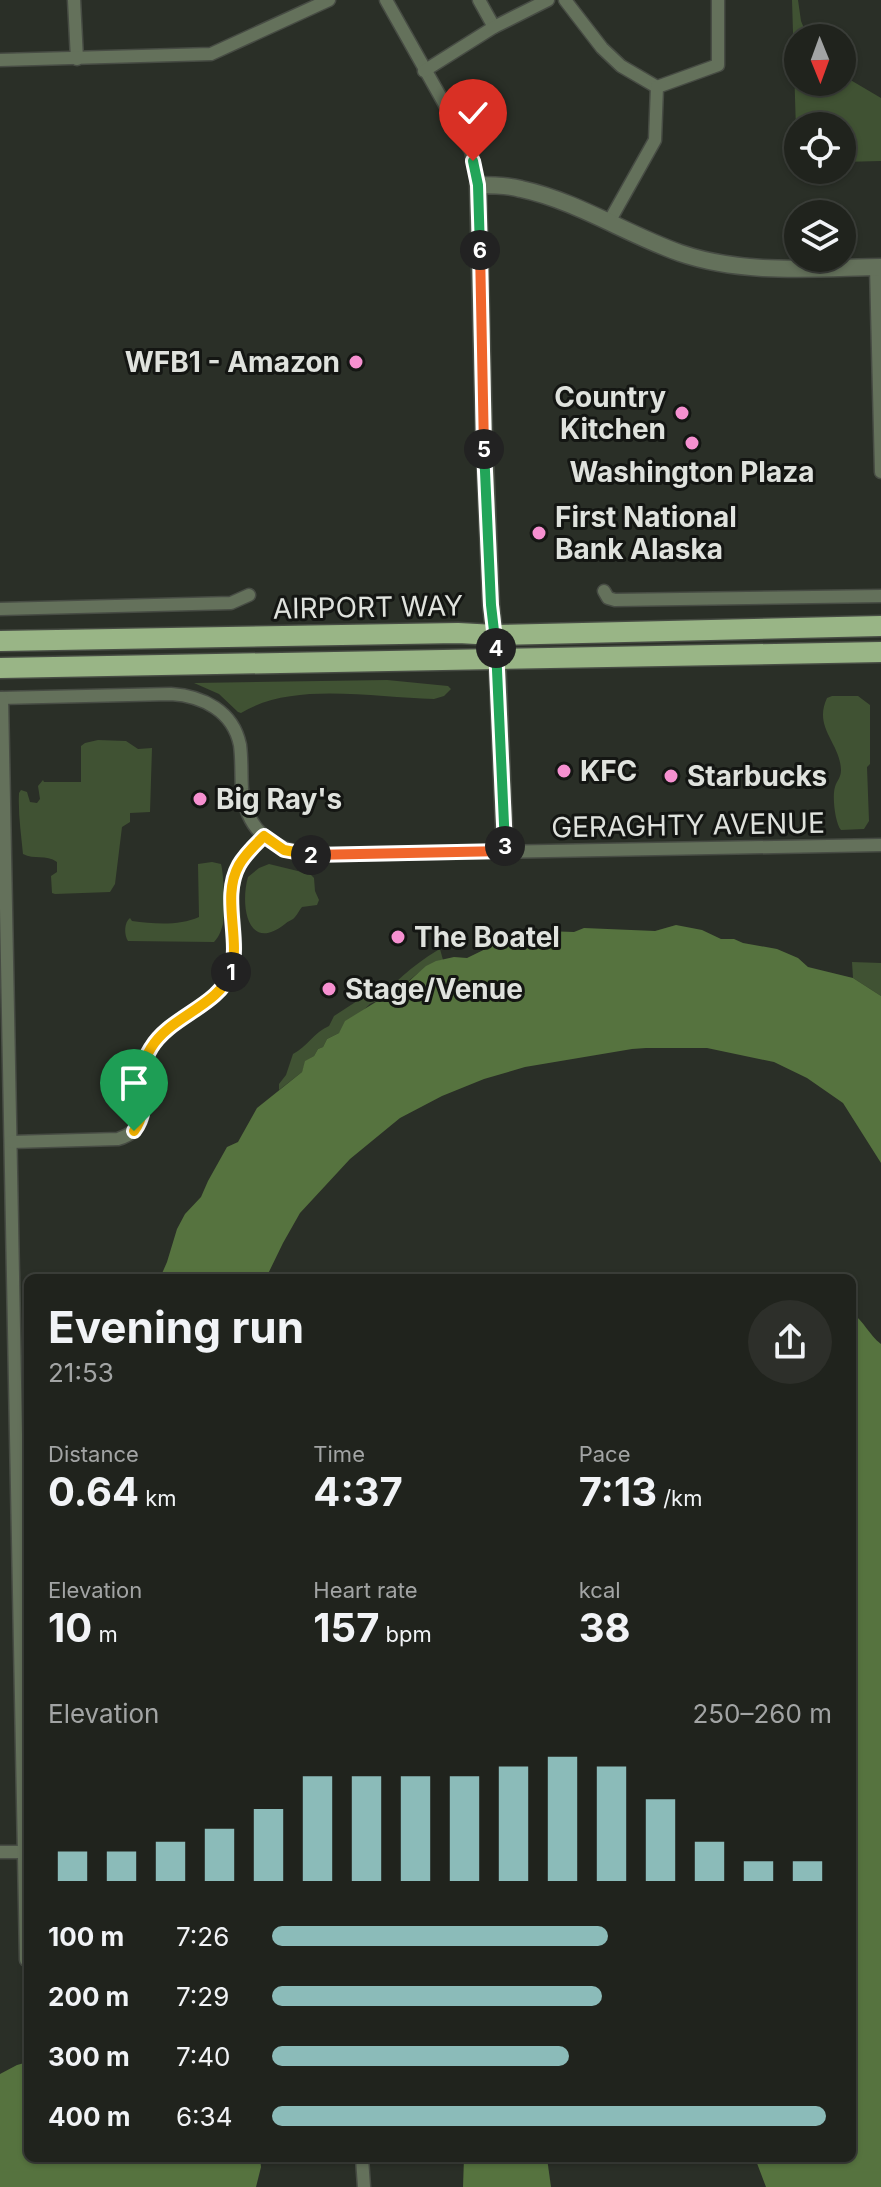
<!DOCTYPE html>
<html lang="en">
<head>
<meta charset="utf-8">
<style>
  :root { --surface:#20231d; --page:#2d2f2a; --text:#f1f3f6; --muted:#a2a4a4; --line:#3d403b; --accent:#8bbbb9 }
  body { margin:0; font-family:Inter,sans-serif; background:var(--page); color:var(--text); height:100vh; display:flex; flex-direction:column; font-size:30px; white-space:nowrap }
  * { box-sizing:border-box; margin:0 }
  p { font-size:26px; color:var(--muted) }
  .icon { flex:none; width:44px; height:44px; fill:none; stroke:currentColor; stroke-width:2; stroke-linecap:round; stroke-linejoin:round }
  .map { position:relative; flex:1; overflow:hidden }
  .panel { position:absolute; left:24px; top:1274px; width:832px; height:888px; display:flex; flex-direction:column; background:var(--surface); border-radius:12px; box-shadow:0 2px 6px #0004,0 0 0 2px var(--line) }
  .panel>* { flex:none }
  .needle { width:52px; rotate:179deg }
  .fabs { position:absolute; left:784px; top:24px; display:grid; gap:16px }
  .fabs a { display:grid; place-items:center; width:72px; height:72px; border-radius:50%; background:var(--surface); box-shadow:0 2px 6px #0004,0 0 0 2px var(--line); font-size:40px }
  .pin { position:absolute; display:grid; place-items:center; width:68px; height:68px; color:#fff; margin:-82px -34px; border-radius:50% 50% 50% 0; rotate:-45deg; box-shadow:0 0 8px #0007 }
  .pin .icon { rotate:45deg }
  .km { position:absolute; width:40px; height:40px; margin:-20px; border-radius:50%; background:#222; color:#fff; font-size:22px; line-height:40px; text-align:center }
  .round { display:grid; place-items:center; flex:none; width:84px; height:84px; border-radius:42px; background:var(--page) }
  .head { display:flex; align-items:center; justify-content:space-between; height:136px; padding:0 24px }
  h1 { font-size:44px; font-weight:700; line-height:60px }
  .figures { display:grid; grid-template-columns:repeat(3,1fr); gap:12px; height:136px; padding:8px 24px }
  .figures div { display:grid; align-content:center }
  .figures b { font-size:40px; font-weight:700 }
  .figures small { font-size:22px; font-weight:400 }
  .figures p { font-size:22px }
  .chart { height:224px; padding:16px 24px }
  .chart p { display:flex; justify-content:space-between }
  .chart svg { width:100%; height:144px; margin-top:8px; stroke:var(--accent); stroke-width:6 }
  ul { padding:0 24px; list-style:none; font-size:26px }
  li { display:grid; grid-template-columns:128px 96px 1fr; align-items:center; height:60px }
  li i { height:20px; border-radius:10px; background:var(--accent) }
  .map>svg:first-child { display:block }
  .green { fill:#405233 }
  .water { fill:#56733f }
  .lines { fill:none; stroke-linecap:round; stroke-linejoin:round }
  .minor-casing { stroke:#474c44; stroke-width:15 }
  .tertiary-casing { stroke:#474c44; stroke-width:19 }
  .primary-casing { stroke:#474c44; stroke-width:23 }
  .minor { stroke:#64715b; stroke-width:12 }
  .tertiary { stroke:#64715b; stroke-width:16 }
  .primary { stroke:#99b586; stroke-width:20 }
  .split-1-casing { stroke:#fff; stroke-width:16 }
  .split-2-casing { stroke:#fff; stroke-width:16 }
  .split-3-casing { stroke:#fff; stroke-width:16 }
  .split-4-casing { stroke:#fff; stroke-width:16 }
  .split-5-casing { stroke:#fff; stroke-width:16 }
  .split-6-casing { stroke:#fff; stroke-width:16 }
  .split-7-casing { stroke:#fff; stroke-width:16 }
  .split-1 { stroke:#f5b400; stroke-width:10 }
  .split-2 { stroke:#f5b400; stroke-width:10 }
  .split-3 { stroke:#f0652b; stroke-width:10 }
  .split-4 { stroke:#22a559; stroke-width:10 }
  .split-5 { stroke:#22a559; stroke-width:10 }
  .split-6 { stroke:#f0652b; stroke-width:10 }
  .split-7 { stroke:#22a559; stroke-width:10 }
  .poi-dot { fill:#f690d0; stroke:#141613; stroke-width:3 }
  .labels { text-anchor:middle; stroke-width:6; stroke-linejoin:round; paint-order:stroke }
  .poi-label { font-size:28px; font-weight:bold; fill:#dfe2dd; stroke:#141613; text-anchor:start }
  .street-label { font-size:28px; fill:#dfe2dd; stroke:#141613 }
</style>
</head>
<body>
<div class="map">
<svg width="881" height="2187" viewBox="0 0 881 2187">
  <rect width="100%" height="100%" fill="#2a2f27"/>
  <!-- green -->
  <g class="green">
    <path d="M792 0H798L801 21 808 38H798V82H842V75L881 98V161L842 162V126H798L797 163Z"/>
    <path d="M387 680 448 686 451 689 444 696 434 699C374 698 293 681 241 713L238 712 219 694 194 683Z"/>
    <path d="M832 696H858L870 705V764L867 767 869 821 864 829 841 830C835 823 832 796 835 787 837 780 841 778 841 770 840 742 813 728 827 698Z"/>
    <path d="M98 740 126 741 138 749 152 748 150 812 130 813V822L122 827 115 884 110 892 55 894 52 893 51 876 57 872V862C46 854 34 860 23 854 21 833 18 814 19 793L21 790 27 792 30 802 37 803 40 799 38 786 43 780 44 782H81V746L85 743Z"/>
    <path d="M212 862 221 864C224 874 225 914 223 924 221 931 219 937 214 942L128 941C124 935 124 922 130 918L132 921C154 924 179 926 199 917L198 864Z"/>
    <path d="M269 864 310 874 314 878 315 891 319 900 317 905 302 907C299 910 298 914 295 917 293 920 288 921 285 924 247 954 240 904 248 877L259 868Z"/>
    <path d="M440 949 443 960C430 962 402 984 397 994L384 997 370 1004 339 1033 327 1039 323 1047 318 1049 314 1056 306 1061 302 1072 279 1090V1084L286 1075 293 1054C307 1047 314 1032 329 1026L334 1016 374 990 392 987C399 977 428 955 440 949Z"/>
    <path d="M852 962 881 963V996L853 978Z"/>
  </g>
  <!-- water -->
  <g class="water">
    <path d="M676 925 702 930 721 939H734L743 943 777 949 798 958 808 967 853 978 881 996V1163L843 1103 807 1078 774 1062 707 1048H646L632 1049 525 1067 484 1079 442 1096 400 1118 350 1159 300 1213 283 1243 266 1278H160L167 1262 177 1229 185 1214 201 1197 208 1181 227 1147 238 1142 257 1108 302 1072 305 1061 314 1056 318 1049 323 1047 327 1039 339 1033 345 1021 384 997 397 994 401 985 407 983 426 966 436 961 454 957 467 958 506 939 523 938 545 931 574 932 584 928 655 931Z"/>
    <path d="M852 1313C864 1321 869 1335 881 1344V2187H766L755 2158H852Z"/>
    <path d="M28 2062V2158H260L261 2167 256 2187H0V2074L17 2065Z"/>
    <path d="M464 2158H547L551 2187H463Z"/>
  </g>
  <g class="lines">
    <defs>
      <g id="minor">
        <path d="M74 0 77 59"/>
        <path d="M386 0 471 151 478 185"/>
        <path d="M479 0 494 27"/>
        <path d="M565 0 602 48 621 66 657 87"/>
        <path d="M0 60 211 54 329 0"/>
        <path d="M424 71 494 27 548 0"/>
        <path d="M609 222 655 140 657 87 718 65V0"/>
        <path d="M876 267 881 472"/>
        <path d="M604 591 608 598 615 600 881 596"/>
        <path d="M0 609 231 603 249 595"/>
        <path d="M0 698 171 694C203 696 233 711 240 745 242 760 241 775 242 789 247 837 280 854 325 855L881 845"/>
        <path d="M2 698 26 1960"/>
        <path d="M11 1142 118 1139C160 1127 136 1083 148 1053 162 1019 214 1009 228 979 245 945 223 904 237 870 242 857 254 846 264 836"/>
        <path d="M0 1852H28"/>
        <path d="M362 2158 364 2187"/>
      </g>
      <path id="tertiary" d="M505 851 497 658 491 605 484 436 478 185C492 185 507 185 521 189 577 201 626 234 680 253 744 275 815 268 881 267"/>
      <g id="primary">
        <path d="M0 641 458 633 495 635 881 626"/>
        <path d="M0 668 881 652"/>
      </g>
    </defs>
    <!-- minor casing -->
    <use href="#minor" class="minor-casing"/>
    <!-- tertiary casing -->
    <use href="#tertiary" class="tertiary-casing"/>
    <!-- primary casing -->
    <use href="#primary" class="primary-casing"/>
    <!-- minor -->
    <use href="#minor" class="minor"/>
    <!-- tertiary -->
    <use href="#tertiary" class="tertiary"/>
    <!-- primary -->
    <use href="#primary" class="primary"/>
  </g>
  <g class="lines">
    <defs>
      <path id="split-1" d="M134 1131C154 1104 134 1074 151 1048 170 1016 219 1006 231 972"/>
      <path id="split-2" d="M231 972C241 938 221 897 239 865 245 854 255 845 264 836L284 850 311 855"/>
      <path id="split-3" d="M311 855 505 851V846"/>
      <path id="split-4" d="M496 648 505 846"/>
      <path id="split-5" d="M484 449 491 605 496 648"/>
      <path id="split-6" d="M480 250 484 449"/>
      <path id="split-7" d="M473 161 478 185 480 250"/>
    </defs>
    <!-- split-1 casing -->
    <use href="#split-1" class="split-1-casing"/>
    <!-- split-2 casing -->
    <use href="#split-2" class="split-2-casing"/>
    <!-- split-3 casing -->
    <use href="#split-3" class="split-3-casing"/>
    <!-- split-4 casing -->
    <use href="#split-4" class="split-4-casing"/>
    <!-- split-5 casing -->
    <use href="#split-5" class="split-5-casing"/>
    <!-- split-6 casing -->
    <use href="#split-6" class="split-6-casing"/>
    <!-- split-7 casing -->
    <use href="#split-7" class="split-7-casing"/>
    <!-- split-1 -->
    <use href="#split-1" class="split-1"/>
    <!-- split-2 -->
    <use href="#split-2" class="split-2"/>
    <!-- split-3 -->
    <use href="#split-3" class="split-3"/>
    <!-- split-4 -->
    <use href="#split-4" class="split-4"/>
    <!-- split-5 -->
    <use href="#split-5" class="split-5"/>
    <!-- split-6 -->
    <use href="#split-6" class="split-6"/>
    <!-- split-7 -->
    <use href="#split-7" class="split-7"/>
  </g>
  <!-- markers -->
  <g class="poi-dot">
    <circle cx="356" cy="362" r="8"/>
    <circle cx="682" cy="413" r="8"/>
    <circle cx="692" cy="443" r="8"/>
    <circle cx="539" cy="533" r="8"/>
    <circle cx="564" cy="771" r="8"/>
    <circle cx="671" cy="776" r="8"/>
    <circle cx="200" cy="799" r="8"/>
    <circle cx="398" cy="937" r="8"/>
    <circle cx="329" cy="989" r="8"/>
  </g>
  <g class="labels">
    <!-- poi labels -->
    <g class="poi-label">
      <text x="340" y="372" text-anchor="end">WFB1 - Amazon</text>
      <text x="666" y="407" text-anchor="end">Country<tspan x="666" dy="32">Kitchen</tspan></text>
      <text x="692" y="482" text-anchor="middle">Washington Plaza</text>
      <text x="555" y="527">First National<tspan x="555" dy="32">Bank Alaska</tspan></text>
      <text x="580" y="781">KFC</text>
      <text x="687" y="786">Starbucks</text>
      <text x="216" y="809">Big Ray's</text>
      <text x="414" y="947">The Boatel</text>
      <text x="345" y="999">Stage/Venue</text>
    </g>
    <!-- street labels -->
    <g class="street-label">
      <text transform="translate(368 607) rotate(-1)" y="10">AIRPORT WAY</text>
      <text transform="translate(688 825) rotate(-1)" y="10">GERAGHTY AVENUE</text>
    </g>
  </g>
</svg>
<div class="fabs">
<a><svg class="needle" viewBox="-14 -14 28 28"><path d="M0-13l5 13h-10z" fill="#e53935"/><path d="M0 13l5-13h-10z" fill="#a2a4a4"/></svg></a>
<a><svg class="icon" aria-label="locate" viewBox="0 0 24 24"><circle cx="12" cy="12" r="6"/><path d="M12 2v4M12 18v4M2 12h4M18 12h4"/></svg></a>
<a><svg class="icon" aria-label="layers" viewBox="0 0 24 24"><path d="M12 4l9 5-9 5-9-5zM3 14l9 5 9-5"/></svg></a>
</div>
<div class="pin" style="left:134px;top:1131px;background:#1e9e55"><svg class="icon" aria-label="arrive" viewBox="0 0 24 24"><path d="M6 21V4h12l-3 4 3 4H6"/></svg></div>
<div class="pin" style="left:473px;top:161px;background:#d93025"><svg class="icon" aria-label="check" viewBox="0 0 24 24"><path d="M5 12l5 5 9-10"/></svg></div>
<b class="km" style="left:231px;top:972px">1</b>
<b class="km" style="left:311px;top:855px">2</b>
<b class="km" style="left:505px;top:846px">3</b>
<b class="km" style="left:496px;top:648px">4</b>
<b class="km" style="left:484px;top:449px">5</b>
<b class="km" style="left:480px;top:250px">6</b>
<section class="panel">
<div class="head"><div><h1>Evening run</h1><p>21:53</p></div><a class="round"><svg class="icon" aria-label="share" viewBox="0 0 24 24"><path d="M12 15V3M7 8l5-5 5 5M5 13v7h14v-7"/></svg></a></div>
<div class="figures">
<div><p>Distance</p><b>0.64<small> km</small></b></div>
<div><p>Time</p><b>4:37</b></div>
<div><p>Pace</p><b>7:13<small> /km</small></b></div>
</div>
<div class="figures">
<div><p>Elevation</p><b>10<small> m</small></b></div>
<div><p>Heart rate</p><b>157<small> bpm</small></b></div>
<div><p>kcal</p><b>38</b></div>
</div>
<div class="chart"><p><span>Elevation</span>250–260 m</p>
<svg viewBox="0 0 160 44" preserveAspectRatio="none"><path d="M5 44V35M15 44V35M25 44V32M35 44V28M45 44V22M55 44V12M65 44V12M75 44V12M85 44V12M95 44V9M105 44V6M115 44V9M125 44V19M135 44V32M145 44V38M155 44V38"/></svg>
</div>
<ul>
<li><b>100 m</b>7:26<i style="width:60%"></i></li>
<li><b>200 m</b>7:29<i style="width:59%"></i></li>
<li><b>300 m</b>7:40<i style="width:53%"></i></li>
<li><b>400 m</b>6:34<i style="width:99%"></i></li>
</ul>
</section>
</div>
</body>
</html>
